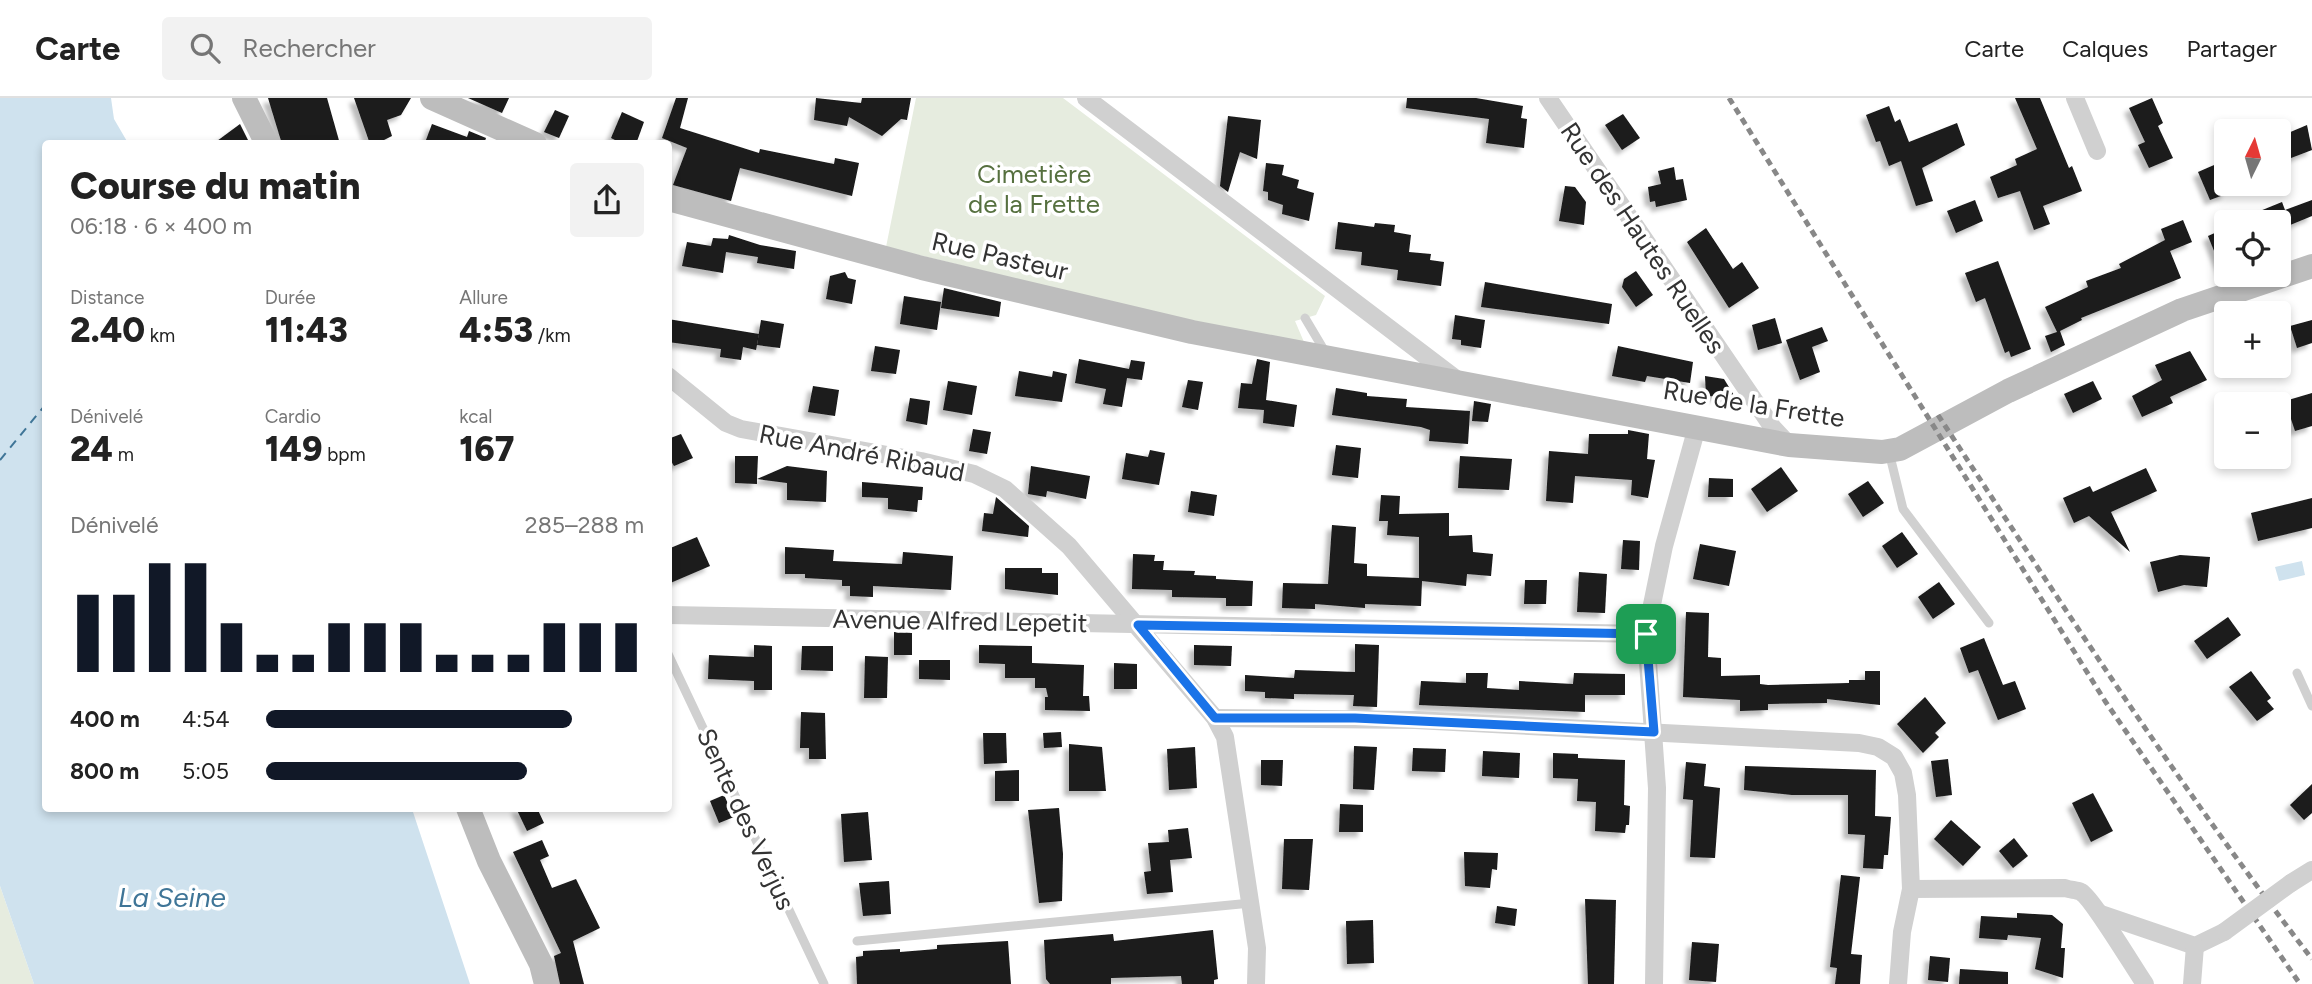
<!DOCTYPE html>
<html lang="fr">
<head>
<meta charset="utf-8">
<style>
  :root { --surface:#fff; --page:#f2f2f2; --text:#222; --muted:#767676; --line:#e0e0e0; --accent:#111827 }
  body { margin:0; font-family:Figtree,sans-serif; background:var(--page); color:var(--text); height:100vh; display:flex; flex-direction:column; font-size:26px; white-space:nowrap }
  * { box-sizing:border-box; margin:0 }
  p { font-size:23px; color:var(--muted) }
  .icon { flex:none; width:38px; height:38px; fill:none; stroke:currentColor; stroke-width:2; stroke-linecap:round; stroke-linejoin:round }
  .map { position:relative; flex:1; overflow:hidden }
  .side { position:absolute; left:42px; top:42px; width:630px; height:672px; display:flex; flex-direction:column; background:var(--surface); border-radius:7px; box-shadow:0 4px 10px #0003 }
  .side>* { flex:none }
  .needle { width:46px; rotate:5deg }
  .buttons { position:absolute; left:2214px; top:21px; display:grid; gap:14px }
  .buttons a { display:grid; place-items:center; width:77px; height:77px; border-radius:7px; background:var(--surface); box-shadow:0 4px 10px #0003; font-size:35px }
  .pin { position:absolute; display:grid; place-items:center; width:60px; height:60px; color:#fff; margin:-30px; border-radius:14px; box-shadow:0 4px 10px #0006 }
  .round { display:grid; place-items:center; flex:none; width:74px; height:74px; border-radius:7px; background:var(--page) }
  .head { display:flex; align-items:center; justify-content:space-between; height:119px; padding:0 28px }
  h1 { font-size:38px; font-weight:800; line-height:52px }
  .stats { display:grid; grid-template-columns:repeat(3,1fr); gap:10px; height:119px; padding:7px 28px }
  .stats div { display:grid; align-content:center }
  .stats b { font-size:35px; font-weight:800 }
  .stats small { font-size:19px; font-weight:400 }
  .stats p { font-size:19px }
  .chart { height:196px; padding:14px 28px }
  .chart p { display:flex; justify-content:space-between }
  .chart svg { width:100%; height:126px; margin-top:7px; stroke:var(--accent); stroke-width:6 }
  ul { padding:0 28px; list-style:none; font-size:23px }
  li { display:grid; grid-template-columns:112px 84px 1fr; align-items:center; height:52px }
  li i { height:18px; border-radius:9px; background:var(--accent) }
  header { display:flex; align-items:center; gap:42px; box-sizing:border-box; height:98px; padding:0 35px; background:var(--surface); border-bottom:2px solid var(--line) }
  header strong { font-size:33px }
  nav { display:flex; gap:38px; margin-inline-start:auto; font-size:24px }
  .search { width:490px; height:63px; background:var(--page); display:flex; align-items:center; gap:18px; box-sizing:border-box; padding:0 24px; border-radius:7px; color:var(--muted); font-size:26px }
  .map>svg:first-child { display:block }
  .green { fill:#e6ecdf }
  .water { fill:#cfe2ee }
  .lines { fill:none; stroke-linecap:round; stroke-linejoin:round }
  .ferry { stroke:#3f7597; stroke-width:2; stroke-dasharray:9 7; stroke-linecap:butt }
  .building { fill:#1a1a1a; filter:url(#shadow) }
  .lane { stroke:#d0d0d0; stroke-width:9 }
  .street { stroke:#d0d0d0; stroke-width:18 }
  .secondary { stroke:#bdbdbd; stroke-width:24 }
  .rail { stroke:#888; stroke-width:5; stroke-dasharray:7 5; stroke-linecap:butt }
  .street-bridge { stroke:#d0d0d0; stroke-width:18 }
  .route-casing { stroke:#fff; stroke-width:14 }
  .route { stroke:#1a73e8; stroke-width:9 }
  .labels { text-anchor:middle; stroke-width:7; stroke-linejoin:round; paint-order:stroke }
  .park-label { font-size:26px; fill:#56703f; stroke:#fff }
  .street-label { font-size:26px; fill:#333; stroke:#fff }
  .water-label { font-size:28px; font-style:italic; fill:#3f7597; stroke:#fff }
</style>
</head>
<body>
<header>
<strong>Carte</strong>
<div class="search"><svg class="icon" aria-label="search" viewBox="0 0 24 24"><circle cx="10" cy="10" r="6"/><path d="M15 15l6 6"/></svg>Rechercher</div>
<nav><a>Carte</a><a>Calques</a><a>Partager</a></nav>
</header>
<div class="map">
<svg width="2312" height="886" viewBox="0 0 2312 886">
  <defs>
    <filter id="shadow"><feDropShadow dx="-5" dy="5" stdDeviation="2" flood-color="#0004"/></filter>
  </defs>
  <rect width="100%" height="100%" fill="#fff"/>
  <!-- green -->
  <g class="green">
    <path d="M916 0H1063L1325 198 1316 217 1295 223 1304 244 1217 230 886 149Z"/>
    <path d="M0 788 34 886H0Z"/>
  </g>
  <!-- water -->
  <g class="water">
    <path d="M0 0H111L114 21 128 45 46 46V710L412 711 470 886H34L0 788Z"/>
    <path d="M2302 463 2305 477 2279 483 2275 469Z"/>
  </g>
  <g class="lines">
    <!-- ferry -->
    <path class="ferry" d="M0 362 46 306"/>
  </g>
  <!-- building -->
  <g class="building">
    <path d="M268 0H327L340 46H282Z"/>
    <path d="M354 0H411L401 17 387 22 392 38 376 46H370Z"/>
    <path d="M468 0H509L502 15Z"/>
    <path d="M676 0H688L680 30 759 55 760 51 834 66 835 60 859 65 852 98 740 70 731 103 673 87 687 50 662 40Z"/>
    <path d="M816 0 861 5 862 0H911L907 22 901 21 882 38 849 19 847 28 814 22Z"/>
    <path d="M1407 0H1476L1523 8 1521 20 1527 21 1524 50 1486 45 1489 21 1406 10Z"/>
    <path d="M2015 0H2040L2069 70 2072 68 2082 93 2043 108 2050 126 2034 132 2020 93 1998 100 1990 79 2017 67 2015 61 2037 51Z"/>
    <path d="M2152 0 2163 25 2158 28 2173 60 2149 70 2138 47 2145 44 2129 10Z"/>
    <path d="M1889 8 1895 24 1900 21 1909 44 1957 25 1965 47 1922 70 1933 103 1916 108 1901 63 1889 68 1880 43 1876 44 1866 17Z"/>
    <path d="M555 12 569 18 559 40 544 34Z"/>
    <path d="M622 14 644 24 636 46H623L611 40Z"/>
    <path d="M1623 16 1640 40 1622 52 1605 27Z"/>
    <path d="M1228 18 1261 22 1257 61 1240 54 1228 94 1220 88Z"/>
    <path d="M240 26 250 46H213Z"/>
    <path d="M432 26 467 39 469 33 486 40 484 46H436L426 42Z"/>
    <path d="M2307 27 2312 52 2291 60 2281 38Z"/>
    <path d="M2221 64 2226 75V96L2210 102 2198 74Z"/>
    <path d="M1266 65 1284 67 1282 77 1299 82 1297 90 1314 95 1309 123 1282 116 1283 107 1268 102V94L1263 93Z"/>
    <path d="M1674 69 1676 82 1683 81 1687 102 1656 109 1655 103 1650 104 1648 89 1661 86 1658 73Z"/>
    <path d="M1565 88 1575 89 1586 104 1584 127 1559 123Z"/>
    <path d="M1975 102 1983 123 1956 135 1947 113Z"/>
    <path d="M2312 102V118L2278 132V124H2233L2282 104 2285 112Z"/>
    <path d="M2183 122 2192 144 2170 153 2181 180 2081 220 2082 222 2060 233 2065 247 2051 254 2045 238 2057 234 2045 209 2088 189 2086 183 2121 170 2119 166 2165 142 2161 131Z"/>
    <path d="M1338 124 1374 129 1375 125 1395 127 1394 134 1411 137 1409 154 1431 156 1430 162 1444 164 1441 188 1397 182 1398 172 1361 167 1362 154 1335 151Z"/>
    <path d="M1706 130 1733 171 1742 164 1759 190 1729 210 1687 144Z"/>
    <path d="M2226 130V180H2225L2208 138Z"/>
    <path d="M729 137 760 147 796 153 794 171 757 165 758 159 726 154 723 175 682 168 687 144 711 148 713 140 728 141Z"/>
    <path d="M1998 163 2031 251 2011 259 2009 253 2005 255 1985 200 1976 204 1965 175Z"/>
    <path d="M1636 173 1653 197 1636 209 1622 189 1624 181Z"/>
    <path d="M845 174 848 180 856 182 852 206 826 201 830 178Z"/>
    <path d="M1485 184 1612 206 1609 226 1481 209Z"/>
    <path d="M944 190 1001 204 999 219 941 210Z"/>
    <path d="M904 198 941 204 937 232 900 226Z"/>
    <path d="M1455 217 1485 222 1481 250 1461 247V242L1452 241Z"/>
    <path d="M1775 220 1782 245 1758 252 1752 227Z"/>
    <path d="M668 221 759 236 756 252 743 249 741 262 720 259 721 251 668 244Z"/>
    <path d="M761 222 784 226 780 250 757 247Z"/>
    <path d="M2312 222V245L2297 250 2290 228Z"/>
    <path d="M1822 229 1828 243 1812 249 1820 274 1800 282 1786 242Z"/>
    <path d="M875 248 900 252 896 276 871 273Z"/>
    <path d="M1618 248 1693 264 1690 285 1647 278 1645 284 1612 278Z"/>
    <path d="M2190 253 2207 282 2170 299 2173 305 2142 319 2132 298 2162 282 2155 267Z"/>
    <path d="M1079 261 1129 271 1131 262 1145 264 1142 282 1127 280 1122 309 1103 306 1106 291 1075 285Z"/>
    <path d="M1257 261 1270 264 1266 302 1297 307 1294 329 1263 325 1264 312 1238 310 1241 285 1252 286Z"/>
    <path d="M1019 273 1052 279 1053 273 1067 276 1062 304 1015 298Z"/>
    <path d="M1705 278 1724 281 1735 299 1706 298Z"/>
    <path d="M1188 282 1203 284 1198 312 1182 309Z"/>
    <path d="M948 283 977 288 972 317 943 312Z"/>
    <path d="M2093 283 2102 301 2073 315 2064 296Z"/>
    <path d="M813 288 839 292 835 318 808 314Z"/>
    <path d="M1336 290 1367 295V298L1407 301 1406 309 1470 313 1468 346 1429 343 1430 332 1421 329 1332 317Z"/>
    <path d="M2312 295V328L2295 333 2285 303Z"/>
    <path d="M910 300 930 303 927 327 906 323Z"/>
    <path d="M1474 303 1491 306 1488 324 1472 323Z"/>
    <path d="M973 331 991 334 987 356 969 353Z"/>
    <path d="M1628 332 1649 336 1647 361 1655 362 1648 400 1631 397 1632 382 1575 378 1573 405 1546 403 1549 353 1588 356 1589 336H1628Z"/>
    <path d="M681 336 693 360 674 368 668 358V341Z"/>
    <path d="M1336 347 1361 350 1358 380 1332 377Z"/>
    <path d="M1150 352 1165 355 1159 387 1122 381 1126 355 1148 359Z"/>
    <path d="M735 358H758L757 381 787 368 827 373 826 404 787 402V385L757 381V386L735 385Z"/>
    <path d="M1460 358 1512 361 1509 392 1458 390Z"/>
    <path d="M1031 368 1090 378 1086 401 1047 393 1046 399 1028 396Z"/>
    <path d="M1781 369 1798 393 1767 414 1751 391Z"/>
    <path d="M2146 370 2157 393 2111 414 2130 454 2089 418 2074 425 2063 400 2090 388 2093 394Z"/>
    <path d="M1709 380 1733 381V399H1708Z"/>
    <path d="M1868 383 1884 405 1863 419 1848 396Z"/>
    <path d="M862 384 923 389 922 402H918L917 414 888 411V400L862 399Z"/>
    <path d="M1191 393 1217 397 1214 418 1188 414Z"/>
    <path d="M1381 397 1400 398 1399 416 1449 415V438L1472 437 1473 454 1493 456 1491 478 1467 476 1466 488 1422 483 1421 508 1365 506V510L1315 506V511L1282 510 1283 485 1328 486 1332 427 1356 429 1354 465 1367 466V478L1419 480V439L1387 437 1388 423H1379Z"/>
    <path d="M996 399 1029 428 1028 439 982 433 984 415 993 416Z"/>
    <path d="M2312 400V430L2258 443 2251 415Z"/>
    <path d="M1902 434 1918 456 1897 470 1882 448Z"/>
    <path d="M697 439 710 468 668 486V451Z"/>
    <path d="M1623 442 1640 443 1639 472 1621 471Z"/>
    <path d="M1700 446 1736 453 1729 488 1693 481Z"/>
    <path d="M785 449 834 452 833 463 902 466 903 454 953 458 951 492 873 488V499L850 498V488H842V482L805 480V476H785Z"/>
    <path d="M1133 456 1155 457 1154 463H1164L1163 472 1195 473 1194 477 1216 478V481L1253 483 1252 508H1226V500L1172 499V492L1132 491Z"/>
    <path d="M2180 457 2210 459 2207 489 2184 487 2158 494 2150 464Z"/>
    <path d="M1005 470H1042V475H1058V497L1005 491Z"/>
    <path d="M1579 474 1607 476 1605 515 1577 514Z"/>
    <path d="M1525 482H1547L1546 506H1524Z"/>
    <path d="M1939 484 1955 506 1933 521 1918 499Z"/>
    <path d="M1686 514 1709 515 1708 559 1721 560V578L1760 577V586L1768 587 1849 585V582H1865V573H1880V607L1827 601V605L1768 606V612L1740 613V602L1683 599Z"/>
    <path d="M2228 519 2241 537 2207 561 2194 543Z"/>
    <path d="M894 534 912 535V557H894Z"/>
    <path d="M1984 540 2003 587 2015 583 2026 611 1998 622 1978 572 1969 575 1960 550Z"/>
    <path d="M1355 546 1379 547 1377 609 1353 608 1354 597 1294 596V601L1265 600V594L1245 593V577L1294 580 1295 572 1355 574Z"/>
    <path d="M754 547 772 548V592H754V583L708 581 709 557 754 559Z"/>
    <path d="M979 547 1032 548V565L1084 567 1083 598H1089L1090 613 1045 612V599H1048L1046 590H1035V580H1005V566L979 565Z"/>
    <path d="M1194 547 1232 548 1231 568 1194 567Z"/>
    <path d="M802 548H833V573L801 572Z"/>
    <path d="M865 558 888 559 887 600H864Z"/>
    <path d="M919 562H950V582L919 581Z"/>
    <path d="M1114 565 1137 566V591H1114Z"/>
    <path d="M2251 573 2271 600 2267 603 2274 611 2257 623 2229 589Z"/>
    <path d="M1466 575H1488L1487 590 1519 592V583L1573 586 1574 575 1625 576V597H1585V614L1419 607 1421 583 1466 585Z"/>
    <path d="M1925 599 1946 625 1935 635 1939 639 1923 655 1897 626Z"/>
    <path d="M801 614 825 615 826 661H809V650H800Z"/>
    <path d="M1061 634 1062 649 1044 650 1043 635Z"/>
    <path d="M983 635H1006L1007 665 984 666Z"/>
    <path d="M1069 646 1102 649 1106 693H1069Z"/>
    <path d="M1354 648 1377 649 1374 692 1353 691Z"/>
    <path d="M1195 649 1197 690 1169 692 1167 651Z"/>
    <path d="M1413 650 1446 651 1445 674 1412 673Z"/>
    <path d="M1483 653 1520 655 1519 680 1482 678Z"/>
    <path d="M1553 655 1578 656V660L1625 662 1624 707 1630 708 1629 727H1626L1625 735 1595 733 1596 704 1577 703 1578 681 1553 680Z"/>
    <path d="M1948 661 1952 697 1936 699 1931 663Z"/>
    <path d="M1261 662H1283L1282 688 1261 687Z"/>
    <path d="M1686 664 1706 666 1704 688 1720 690 1715 760 1690 759 1693 702 1683 701Z"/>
    <path d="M1745 668 1876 672 1875 718 1891 719 1888 757H1884L1883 771 1863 770 1865 737 1848 736V697H1792L1744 692Z"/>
    <path d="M1019 672V703H995V673Z"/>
    <path d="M2312 686V715L2304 722 2290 707Z"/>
    <path d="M2093 695 2113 733 2091 744 2072 705Z"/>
    <path d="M724 697 734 719 719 725 710 703Z"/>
    <path d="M1340 706 1363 707V734H1339Z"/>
    <path d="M516 710H537L544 725 527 733Z"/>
    <path d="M1059 710 1063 756 1062 803 1039 805 1028 712Z"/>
    <path d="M868 714 872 762 844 764 841 716Z"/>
    <path d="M1951 722 1981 749 1963 768 1934 741Z"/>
    <path d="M1188 730 1192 760 1170 762 1173 794 1147 796 1144 774 1151 773 1148 745 1169 744 1168 732Z"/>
    <path d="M2014 740 2028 758 2013 770 1999 753Z"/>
    <path d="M1284 741H1313L1309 792 1282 791Z"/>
    <path d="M542 742 549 758 540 762 552 790 576 781 600 830 573 843 584 886H560L554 858 561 855 513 754Z"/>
    <path d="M1464 754 1498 755 1497 772 1492 771 1490 790 1465 788Z"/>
    <path d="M1841 777 1860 779 1851 856 1862 857 1860 886H1835L1837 870 1830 869Z"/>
    <path d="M889 783 891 816 863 818 859 785Z"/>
    <path d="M1585 801 1616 802 1614 886H1588Z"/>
    <path d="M1497 808 1517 811 1515 828 1495 825Z"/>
    <path d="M2017 815 2052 817 2063 826 2061 850H2065L2063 880 2035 871 2041 840 2008 837 2007 842 1979 840 1981 818 2017 820Z"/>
    <path d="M1373 822 1374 865 1347 866 1346 823Z"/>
    <path d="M1213 832 1218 881 1214 882V886H1182L1181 878 1111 880V886H1050L1046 881 1044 842 1113 836 1114 843Z"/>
    <path d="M1008 843 1011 886H857L856 859 863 858V853L900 851V854L937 851V847Z"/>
    <path d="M1692 844 1719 846 1716 884 1689 882Z"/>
    <path d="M1930 858 1950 860 1948 884 1928 882Z"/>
    <path d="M1960 871 2008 874V886H1959Z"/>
  </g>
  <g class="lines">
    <!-- lane -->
    <g class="lane">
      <path d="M1305 220 1324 252"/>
      <path d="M1889 354 1903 411 1989 525"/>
      <path d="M668 556 824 886"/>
      <path d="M2297 575 2312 608"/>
      <path d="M857 843 1251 805"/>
    </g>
    <!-- street -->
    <g class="street">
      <path d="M1086 0 1456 281"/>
      <path d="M1548 0 1773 330 1789 347"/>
      <path d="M2075 0 2097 53"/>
      <path d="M668 278 726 325 741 331 921 363 974 376 1005 391 1069 448 1215 620 1225 639 1257 850 1256 886"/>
      <path d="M668 517 1646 536"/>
      <path d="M1215 620 1415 622 1859 645 1878 649 1894 659 1903 675 1907 697 1911 791 1902 834 1898 886"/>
      <path d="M2291 785 2312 772"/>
      <path d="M1911 791 2065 790C2070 792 2077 792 2081 794 2092 800 2134 870 2145 886"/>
      <path d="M2101 816 2195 848 2224 834"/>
      <path d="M1654 886 1657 690 1646 536 1664 448 1697 329"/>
      <path d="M2192 886 2195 848"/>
    </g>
    <!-- secondary -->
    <g class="secondary">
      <path d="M244 0 267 46"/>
      <path d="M432 0 535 46"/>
      <path d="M668 101 922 170 1192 234 1789 347 1882 354 1900 351 2008 293 2182 212 2312 168"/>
      <path d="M468 710 489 763 541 866 546 886"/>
    </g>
    <!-- rail -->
    <g class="rail">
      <path d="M1729 0 2105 603 2300 886"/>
      <path d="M1938 317C2059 502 2177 686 2312 861"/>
    </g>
    <!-- street-bridge -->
    <path class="street-bridge" d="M2224 834 2291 785"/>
  </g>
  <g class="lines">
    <defs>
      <path id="route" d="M1138 527 1646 536 1654 634 1355 620H1215Z"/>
    </defs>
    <!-- route casing -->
    <use href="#route" class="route-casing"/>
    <!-- route -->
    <use href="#route" class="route"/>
  </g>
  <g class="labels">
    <!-- park labels -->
    <g class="park-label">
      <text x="1034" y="85">Cimetière<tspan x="1034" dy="30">de la Frette</tspan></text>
    </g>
    <!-- street labels -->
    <g class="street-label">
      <text transform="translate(1643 140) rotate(56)" y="9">Rue des Hautes Ruelles</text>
      <text transform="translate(1000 158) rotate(13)" y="9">Rue Pasteur</text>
      <text transform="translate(1754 306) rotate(9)" y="9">Rue de la Frette</text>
      <text transform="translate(862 355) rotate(11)" y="9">Rue André Ribaud</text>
      <text transform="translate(960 523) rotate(1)" y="9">Avenue Alfred Lepetit</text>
      <text transform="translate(746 721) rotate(65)" y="9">Sente des Verjus</text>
    </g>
    <!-- water labels -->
    <g class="water-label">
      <text x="172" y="809">La Seine</text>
    </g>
  </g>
</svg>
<div class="buttons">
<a><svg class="needle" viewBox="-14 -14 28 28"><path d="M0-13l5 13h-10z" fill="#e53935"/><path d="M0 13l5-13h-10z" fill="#767676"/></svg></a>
<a><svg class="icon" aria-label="locate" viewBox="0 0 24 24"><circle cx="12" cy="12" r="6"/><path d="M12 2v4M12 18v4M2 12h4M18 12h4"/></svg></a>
<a>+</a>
<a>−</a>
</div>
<div class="pin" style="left:1646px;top:536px;background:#1e9e55"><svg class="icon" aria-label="arrive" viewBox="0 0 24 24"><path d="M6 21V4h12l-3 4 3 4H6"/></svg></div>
<section class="side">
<div class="head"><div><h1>Course du matin</h1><p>06:18 · 6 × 400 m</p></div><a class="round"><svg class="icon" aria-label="share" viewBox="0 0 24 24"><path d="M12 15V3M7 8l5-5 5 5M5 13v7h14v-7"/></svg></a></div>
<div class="stats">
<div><p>Distance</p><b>2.40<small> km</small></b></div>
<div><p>Durée</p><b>11:43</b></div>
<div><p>Allure</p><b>4:53<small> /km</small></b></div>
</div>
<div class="stats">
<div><p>Dénivelé</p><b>24<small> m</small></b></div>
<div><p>Cardio</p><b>149<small> bpm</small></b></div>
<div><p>kcal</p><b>167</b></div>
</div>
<div class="chart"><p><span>Dénivelé</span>285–288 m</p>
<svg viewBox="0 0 160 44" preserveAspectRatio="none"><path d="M5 44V17M15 44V17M25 44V6M35 44V6M45 44V27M55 44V38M65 44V38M75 44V27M85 44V27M95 44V27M105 44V38M115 44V38M125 44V38M135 44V27M145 44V27M155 44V27"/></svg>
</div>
<ul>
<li><b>400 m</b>4:54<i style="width:81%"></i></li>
<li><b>800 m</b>5:05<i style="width:69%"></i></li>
</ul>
</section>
</div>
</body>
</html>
